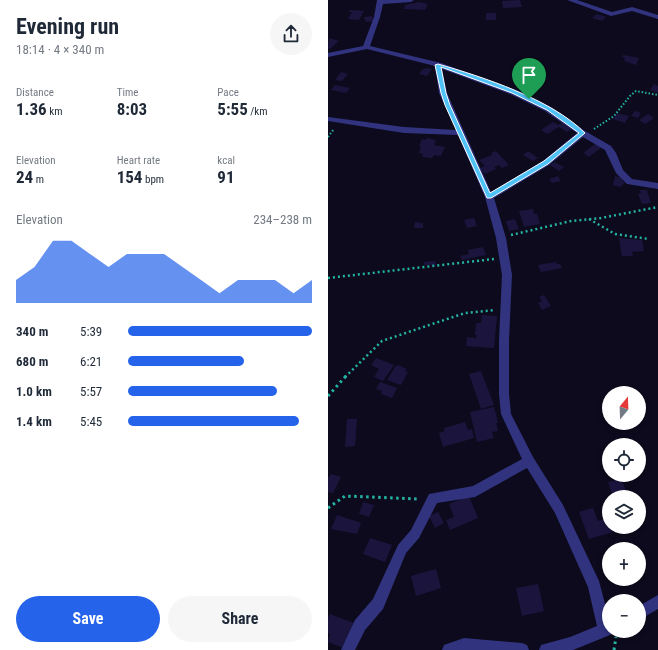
<!DOCTYPE html>
<html lang="en">
<head>
<meta charset="utf-8">
<style>
  :root { --surface:#fff; --page:#f6f6f7; --text:#1f2937; --muted:#747a83; --accent:#2563eb }
  body { margin:0; font-family:"Roboto Condensed",sans-serif; background:var(--page); color:var(--text); height:100vh; display:flex; flex-direction:column; font-size:15px; white-space:nowrap }
  * { box-sizing:border-box; margin:0 }
  p { font-size:13px; color:var(--muted) }
  .icon { flex:none; width:22px; height:22px; fill:none; stroke:currentColor; stroke-width:2; stroke-linecap:round; stroke-linejoin:round }
  .map { position:relative; flex:1; overflow:hidden }
  .side { display:flex; flex-direction:column; background:var(--surface); width:328px }
  .side>* { flex:none }
  .needle { width:26px; rotate:19deg }
  .buttons { position:absolute; left:274px; top:386px; display:grid; gap:8px }
  .buttons a { display:grid; place-items:center; width:44px; height:44px; border-radius:50%; background:var(--surface); box-shadow:0 2px 6px #0003; font-size:20px }
  .pin { position:absolute; display:grid; place-items:center; width:34px; height:34px; color:#fff; margin:-41px -17px; border-radius:50% 50% 50% 0; rotate:-45deg; box-shadow:0 0 4px #0007 }
  .pin .icon { rotate:45deg }
  .round { display:grid; place-items:center; flex:none; width:42px; height:42px; border-radius:21px; background:var(--page) }
  .headline { display:flex; align-items:center; justify-content:space-between; height:68px; padding:0 16px }
  h1 { font-size:22px; font-weight:700; line-height:30px }
  .figures { display:grid; grid-template-columns:repeat(3,1fr); gap:6px; height:68px; padding:4px 16px }
  .figures div { display:grid; align-content:center }
  .figures b { font-size:17px; font-weight:700 }
  .figures small { font-size:11px; font-weight:400 }
  .figures p { font-size:11px }
  .chart { height:112px; padding:8px 16px }
  .chart p { display:flex; justify-content:space-between }
  .chart svg { width:100%; height:72px; margin-top:4px; fill:var(--accent); opacity:.7 }
  .primary-button { display:flex; gap:8px; margin-top:auto; padding:8px 16px }
  .primary-button a { flex:1; height:46px; border-radius:24px; background:var(--accent); color:#fff; font-size:16px; font-weight:700; line-height:46px; text-align:center }
  .primary-button a+a { background:var(--page); color:var(--text) }
  ul { padding:0 16px; list-style:none; font-size:13px }
  li { display:grid; grid-template-columns:64px 48px 1fr; align-items:center; height:30px }
  li i { height:10px; border-radius:5px; background:var(--accent) }
  main { display:flex; flex:1; min-height:0 }
  .map>svg:first-child { display:block }
  .building { fill:#1b153e }
  .lines { fill:none; stroke-linecap:round; stroke-linejoin:round }
  .path-far2 { stroke:#24b4a3; stroke-width:2; stroke-dasharray:1.5 2; stroke-linecap:butt }
  .path-far1 { stroke:#24b4a3; stroke-width:2.5; stroke-dasharray:2 3; stroke-linecap:butt }
  .path { stroke:#24b4a3; stroke-width:3; stroke-dasharray:2.5 3.5; stroke-linecap:butt }
  .minor { fill:#31337f; fill-rule:evenodd }
  .route { fill:#4fc3f7; stroke:#fff; fill-rule:evenodd }
</style>
</head>
<body>
<main>
<section class="side">
<div class="headline"><div><h1>Evening run</h1><p>18:14 · 4 × 340 m</p></div><a class="round"><svg class="icon" aria-label="share" viewBox="0 0 24 24"><path d="M12 15V3M7 8l5-5 5 5M5 13v7h14v-7"/></svg></a></div>
<div class="figures">
<div><p>Distance</p><b>1.36<small> km</small></b></div>
<div><p>Time</p><b>8:03</b></div>
<div><p>Pace</p><b>5:55<small> /km</small></b></div>
</div>
<div class="figures">
<div><p>Elevation</p><b>24<small> m</small></b></div>
<div><p>Heart rate</p><b>154<small> bpm</small></b></div>
<div><p>kcal</p><b>91</b></div>
</div>
<div class="chart"><p><span>Elevation</span>234–238 m</p>
<svg viewBox="0 0 160 44" preserveAspectRatio="none"><path d="M0 44V30L10 22L20 6L30 6L40 14L50 22L60 14L70 14L80 14L90 22L100 30L110 38L120 30L130 30L140 30L150 38L160 30V44z"/></svg>
</div>
<ul>
<li><b>340 m</b>5:39<i style="width:100%"></i></li>
<li><b>680 m</b>6:21<i style="width:63%"></i></li>
<li><b>1.0 km</b>5:57<i style="width:81%"></i></li>
<li><b>1.4 km</b>5:45<i style="width:93%"></i></li>
</ul>
<div class="primary-button"><a>Save</a><a>Share</a></div>
</section>
<div class="map">
<svg width="330" height="650" viewBox="0 0 330 650">
  <rect width="100%" height="100%" fill="#0c0a1c"/>
  <!-- building -->
  <g class="building">
    <path d="M192 0 194 7 175 8 174 1Z"/>
    <path d="M91 2 100 4 97 10 76 9 77 5Z"/>
    <path d="M22 10 36 11 31 20 20 19 24 12H21Z"/>
    <rect x="158" y="13" width="10" height="7"/>
    <path d="M269 14 278 17 274 21 264 18Z"/>
    <path d="M44 16 45 21 38 22 36 17Z"/>
    <path d="M1 38 11 41 2 49 0 48Z"/>
    <path d="M295 55 311 58 308 65 296 61 297 58 294 57Z"/>
    <path d="M99 68 104 69 99 76 91 74 95 69Z"/>
    <path d="M13 72 20 74 14 81 7 80Z"/>
    <path d="M326 84 330 86V93L322 90Z"/>
    <path d="M7 85 22 88 18 93 3 90Z"/>
    <path d="M307 111 313 113 310 118 303 116Z"/>
    <path d="M289 113 301 116 297 123 285 119Z"/>
    <path d="M320 114 326 118 317 124 311 120Z"/>
    <path d="M225 122 230 125 234 123 244 129 239 132 231 127 219 134 213 130Z"/>
    <path d="M99 138 108 140 106 145 117 147 113 156 106 155 104 158 94 157 95 154 91 153 93 147 91 146 94 139 98 140Z"/>
    <path d="M267 144 274 147 261 157 255 153Z"/>
    <path d="M168 151 181 165 174 168 171 165 166 167 168 169 157 174 152 168 157 166 151 160 164 155 163 153Z"/>
    <path d="M200 151 210 158 205 161 195 155Z"/>
    <path d="M227 162 236 167 231 171 222 165Z"/>
    <path d="M230 176 233 181 224 183 221 179Z"/>
    <path d="M287 176 295 178 294 181 297 182 295 185 292 187 285 185Z"/>
    <path d="M312 190H319L323 203 314 204 310 194 313 193Z"/>
    <path d="M205 209 206 214H209L212 224 196 227 191 211Z"/>
    <path d="M146 218 149 226 139 228 136 220Z"/>
    <path d="M187 219 191 229 181 231 178 221Z"/>
    <path d="M87 222 95 223V228H86Z"/>
    <path d="M291 238 314 240 316 251 304 252 305 256H294Z"/>
    <path d="M155 247 158 255 134 260 132 256 141 254 140 250Z"/>
    <path d="M107 261 108 265H96V262Z"/>
    <path d="M228 262 229 264H232L234 268 213 272 210 265Z"/>
    <path d="M216 295 223 306 214 310 210 303 214 301 211 297Z"/>
    <path d="M154 315 169 316 166 348 138 346 139 337 148 338 149 335H147L148 323H153Z"/>
    <path d="M48 358 66 365 55 381 46 377 51 369 43 365Z"/>
    <path d="M70 365 79 369 77 371 80 372 73 385 59 380 67 367Z"/>
    <path d="M153 371 166 405 153 409 141 374Z"/>
    <path d="M52 382 69 388 64 398 53 394 54 391 48 389Z"/>
    <path d="M166 407 170 423H168L170 431 164 432 166 438 149 442 142 412Z"/>
    <path d="M19 419H29L27 446 17 447Z"/>
    <path d="M137 422 140 430 144 429 146 438 115 447 111 433 117 431 116 428Z"/>
    <path d="M3 474 13 477 5 493 0 492V478Z"/>
    <path d="M293 479 301 497H285L280 482Z"/>
    <path d="M141 496 150 518 122 530 118 520 126 517 121 504Z"/>
    <path d="M35 502 46 505 41 517 31 514Z"/>
    <path d="M265 508 270 521 279 518 281 527 285 532 261 539 251 512Z"/>
    <path d="M110 512 116 523 107 528 101 516Z"/>
    <path d="M9 515 33 523 29 534 3 529Z"/>
    <path d="M42 538 64 545 57 562 35 554Z"/>
    <path d="M108 569 113 588 88 596 83 576Z"/>
    <path d="M210 584 216 611 194 616 188 588Z"/>
    <path d="M2 614 28 624 18 649 0 642 2 634 0 633V618Z"/>
  </g>
  <g class="lines">
    <!-- path-far2 -->
    <g class="path-far2">
      <path d="M266 129 286 116 302 96 308 91 330 95"/>
      <path d="M0 137 6 129"/>
    </g>
    <!-- path-far1 -->
    <g class="path-far1">
      <path d="M261 219 287 234 321 239"/>
      <path d="M183 235 243 221 273 218 330 207"/>
      <path d="M0 278 166 259"/>
      <path d="M17 377 54 341 137 313 167 310"/>
    </g>
    <!-- path -->
    <g class="path">
      <path d="M0 396 18 376"/>
      <path d="M0 508 17 496 91 499"/>
      <path d="M286 650 288 637"/>
    </g>
    <!-- minor -->
    <g class="minor">
      <path d="M49 0H86L83 2 55 4 52 17 42 46 113 63 188 90 223 107 257 131 283 146 288 153 295 170 304 179 330 183V189L299 184 288 173 277 150 255 137 221 165 166 198 178 238 184 275 181 340V394L183 414 205 457 235 505 271 581 281 619V631H286L282 635 245 650H211L213 645 242 637 269 626 260 587 227 513 199 468 147 497 109 503 91 538 78 553 55 609 37 630 27 650H13L27 620 45 599 70 545 83 530 101 494 145 486 194 459 173 414 171 394V340L174 275 168 238 157 197 130 135 76 133 0 121V117L76 127 128 130 111 93 107 66 39 49 0 57V53L35 46 46 17ZM114 69 182 94 217 111 249 133 215 161 163 192 119 93Z"/>
      <path d="M239 0H249L284 12 304 7 330 15V19L304 11 283 16Z"/>
      <path d="M330 595V609L311 620V606Z"/>
      <path d="M136 638 194 643 199 645 201 650H114L116 645Z"/>
    </g>
  </g>
  <!-- route -->
  <path class="route" d="M110 64C155 77 223 99 257 133L220 164 163 198H159L117 105 113 93 107 65ZM113 67 184 93 219 110 251 133 216 161 162 193 122 105 118 93Z"/>
</svg>
<div class="buttons">
<a><svg class="needle" viewBox="-14 -14 28 28"><path d="M0-13l5 13h-10z" fill="#e53935"/><path d="M0 13l5-13h-10z" fill="#747a83"/></svg></a>
<a><svg class="icon" aria-label="locate" viewBox="0 0 24 24"><circle cx="12" cy="12" r="6"/><path d="M12 2v4M12 18v4M2 12h4M18 12h4"/></svg></a>
<a><svg class="icon" aria-label="layers" viewBox="0 0 24 24"><path d="M12 4l9 5-9 5-9-5zM3 14l9 5 9-5"/></svg></a>
<a>+</a>
<a>−</a>
</div>
<div class="pin" style="left:201px;top:99px;background:#1e9e55"><svg class="icon" aria-label="arrive" viewBox="0 0 24 24"><path d="M6 21V4h12l-3 4 3 4H6"/></svg></div>
</div>
</main>
</body>
</html>
